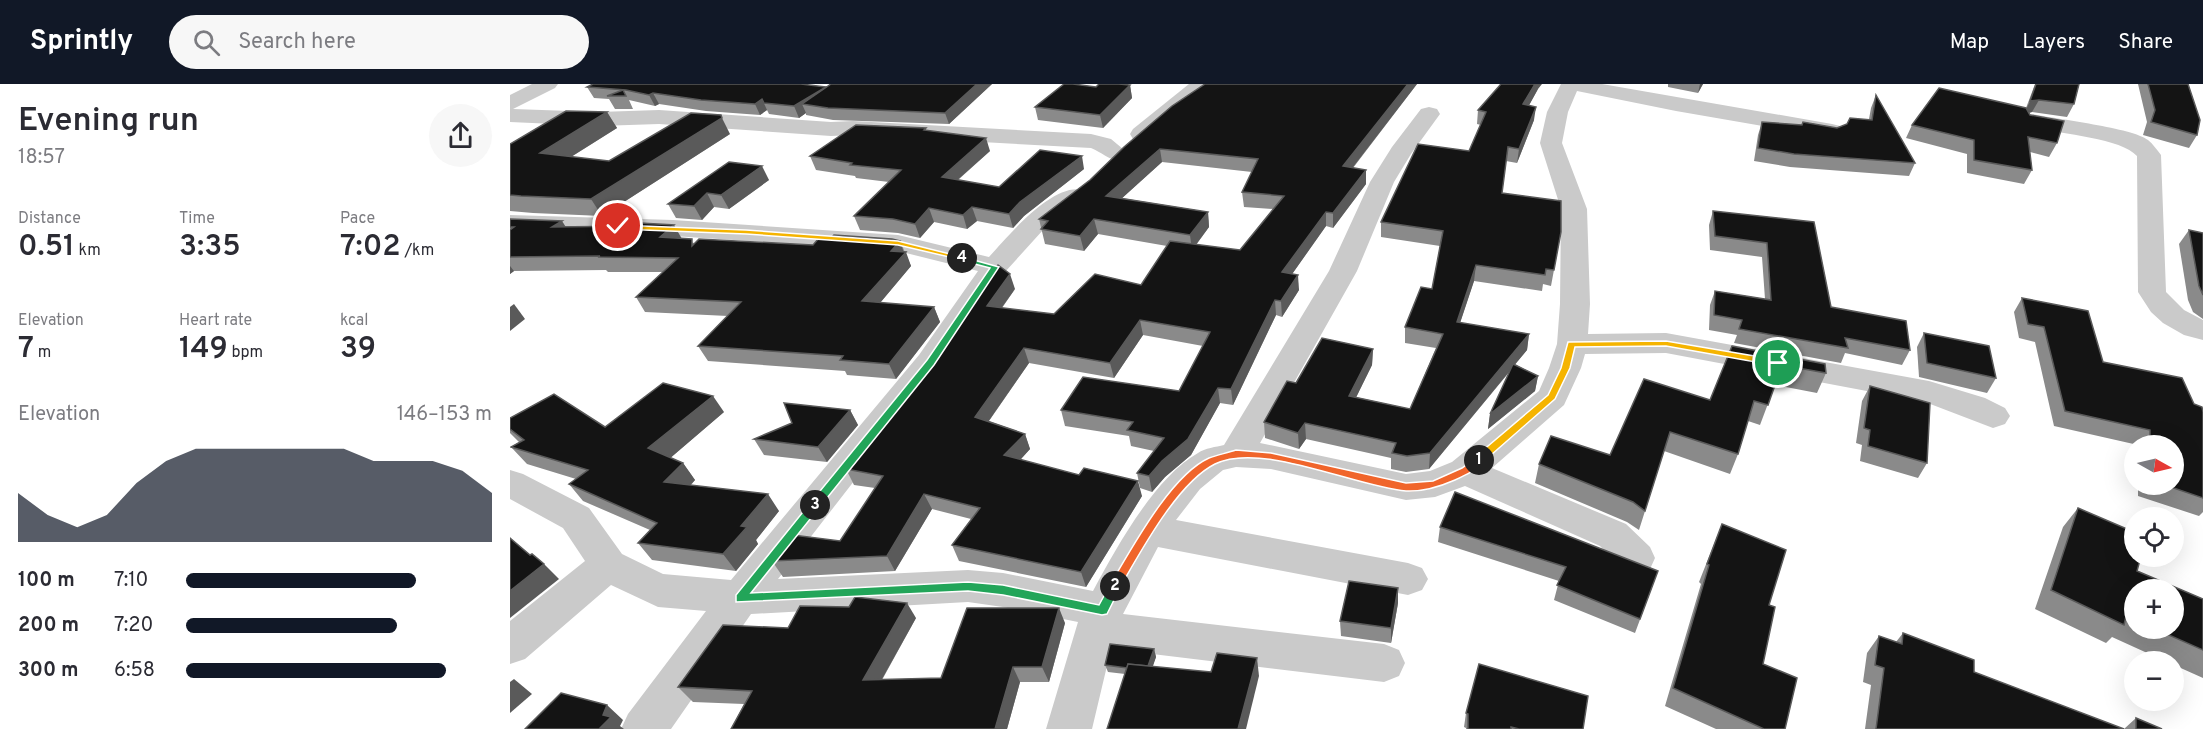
<!DOCTYPE html>
<html lang="en">
<head>
<meta charset="utf-8">
<style>
  :root { --surface:#fff; --page:#f7f7f7; --text:#2b2b33; --muted:#7c7c81; --accent:#111827 }
  body { margin:0; font-family:Overpass,sans-serif; background:var(--page); color:var(--text); height:100vh; display:flex; flex-direction:column; font-size:22px; white-space:nowrap }
  * { box-sizing:border-box; margin:0 }
  p { font-size:20px; color:var(--muted) }
  .icon { flex:none; width:33px; height:33px; fill:none; stroke:currentColor; stroke-width:2; stroke-linecap:round; stroke-linejoin:round }
  .map { position:relative; flex:1; overflow:hidden }
  .drawer { display:flex; flex-direction:column; background:var(--surface); width:510px }
  .drawer>* { flex:none }
  .needle { width:39px; rotate:98deg }
  .buttons { position:absolute; left:1614px; top:351px; display:grid; gap:12px }
  .buttons a { display:grid; place-items:center; width:60px; height:60px; border-radius:50%; background:var(--surface); box-shadow:0 6px 24px #0002; font-size:30px }
  .pin { position:absolute; display:grid; place-items:center; width:51px; height:51px; color:#fff; margin:-26px; border:3px solid #fff; border-radius:50%; box-shadow:0 2px 6px #0007 }
  .km { position:absolute; width:30px; height:30px; margin:-15px; border-radius:50%; background:#222; color:#fff; font-size:16px; line-height:30px; text-align:center }
  .round { display:grid; place-items:center; flex:none; width:63px; height:63px; border-radius:32px; background:var(--page) }
  .summary { display:flex; align-items:center; justify-content:space-between; height:102px; padding:0 18px }
  h1 { font-size:33px; font-weight:600; line-height:45px }
  .stats { display:grid; grid-template-columns:repeat(3,1fr); gap:9px; height:102px; padding:6px 18px }
  .stats div { display:grid; align-content:center }
  .stats b { font-size:30px; font-weight:600 }
  .stats small { font-size:16px; font-weight:400 }
  .stats p { font-size:16px }
  .chart { height:168px; padding:12px 18px }
  .chart p { display:flex; justify-content:space-between }
  .chart svg { width:100%; height:108px; margin-top:6px; fill:var(--accent); opacity:.7 }
  ul { padding:0 18px; list-style:none; font-size:20px }
  li { display:grid; grid-template-columns:96px 72px 1fr; align-items:center; height:45px }
  li i { height:15px; border-radius:8px; background:var(--accent) }
  header { display:flex; align-items:center; gap:36px; box-sizing:border-box; height:84px; padding:0 30px; background:var(--accent); color:#fff }
  header strong { font-size:28px }
  nav { display:flex; gap:33px; margin-inline-start:auto; font-size:21px }
  .search { width:420px; height:54px; background:var(--page); display:flex; align-items:center; gap:15px; box-sizing:border-box; padding:0 21px; border-radius:33px; color:var(--muted); font-size:22px }
  main { display:flex; flex:1; min-height:0 }
  .map>svg:first-child { display:block }
  .lines { fill:none; stroke-linecap:round; stroke-linejoin:round }
  .minor { fill:#cacaca; fill-rule:evenodd }
  .wall { fill:#8a8a8a; fill-rule:evenodd }
  .shaded-wall { fill:#5a5a5a }
  .building { fill:#141414; stroke:#5a5a5a; stroke-width:1.5 }
  .split-1 { fill:#f5b400; stroke:#fff; stroke-width:1.5 }
  .split-2 { fill:#f0652b; stroke:#fff; stroke-width:1.5 }
  .split-3 { fill:#22a559; stroke:#fff; stroke-width:1.5 }
  .split-4 { fill:#22a559; stroke:#fff; stroke-width:1.5 }
  .split-5 { fill:#f5b400; stroke:#fff; stroke-width:1.5 }
</style>
</head>
<body>
<header>
<strong>Sprintly</strong>
<div class="search"><svg class="icon" aria-label="search" viewBox="0 0 24 24"><circle cx="10" cy="10" r="6"/><path d="M15 15l6 6"/></svg>Search here</div>
<nav><a>Map</a><a>Layers</a><a>Share</a></nav>
</header>
<main>
<section class="drawer">
<div class="summary"><div><h1>Evening run</h1><p>18:57</p></div><a class="round"><svg class="icon" aria-label="share" viewBox="0 0 24 24"><path d="M12 15V3M7 8l5-5 5 5M5 13v7h14v-7"/></svg></a></div>
<div class="stats">
<div><p>Distance</p><b>0.51<small> km</small></b></div>
<div><p>Time</p><b>3:35</b></div>
<div><p>Pace</p><b>7:02<small> /km</small></b></div>
</div>
<div class="stats">
<div><p>Elevation</p><b>7<small> m</small></b></div>
<div><p>Heart rate</p><b>149<small> bpm</small></b></div>
<div><p>kcal</p><b>39</b></div>
</div>
<div class="chart"><p><span>Elevation</span>146–153 m</p>
<svg viewBox="0 0 160 44" preserveAspectRatio="none"><path d="M0 44V24L10 33L20 38L30 33L40 20L50 11L60 6L70 6L80 6L90 6L100 6L110 6L120 11L130 11L140 11L150 15L160 24V44z"/></svg>
</div>
<ul>
<li><b>100 m</b>7:10<i style="width:75%"></i></li>
<li><b>200 m</b>7:20<i style="width:69%"></i></li>
<li><b>300 m</b>6:58<i style="width:85%"></i></li>
</ul>
</section>
<div class="map">
<svg width="1693" height="645" viewBox="0 0 1693 645">
  <rect width="100%" height="100%" fill="#fff"/>
  <g class="lines">
    <!-- minor -->
    <g class="minor">
      <path d="M22 0H48L45 4 3 25 89 28 149 26 321 38 343 37 581 50 601 55 619 70 615 75C600 79 594 69 581 64L343 51 321 52 149 40 89 42 0 38V11Z"/>
      <path d="M679 0H702L639 55 631 57 623 55 620 50 623 45Z"/>
      <path d="M1051 0H1092L1322 40 1330 42 1333 47 1330 52 1322 54 1166 27 1067 7 1058 28 1052 59 1077 125 1080 220 1078 250 1156 249 1419 297 1475 314 1495 324 1500 332 1495 340 1483 344 1415 318 1156 269 1075 270 1071 284 1054 321 982 384 1116 440 1140 463 1145 474 1140 485 1126 490 1112 485 1090 462 955 402 925 413 896 416 761 385 726 383 713 386 690 405 666 436 898 479 912 484 918 495 912 506 898 511 648 463 613 530 874 560 889 566 895 579 889 592 874 598 601 565 582 645H536L568 538 493 523 458 518 241 530 161 645H111L118 630 196 527 148 523 101 501 15 575 0 580V537L75 477 53 444 0 415V386L13 390 79 424 112 470 153 490 221 496 409 271 468 187 388 167 163 152 0 147V131L163 136 388 151 479 173C498 152 543 98 573 106L576 111 573 116 533 146 495 188 431 285 268 495 458 486 493 489 583 507C606 464 645 393 688 369 695 364 706 363 714 361L819 187 860 98 882 63 911 25 919 23 927 25 930 30 901 70 884 98 847 187 750 359 896 390 920 387 942 378 1029 307 1039 284 1047 260 1050 220 1051 125 1030 59 1037 28Z"/>
      <path d="M1522 30C1546 35 1623 44 1638 56 1643 60 1647 66 1651 71L1656 208 1674 226 1693 236V256L1674 251 1653 239 1641 228 1628 208 1627 72C1610 53 1542 49 1514 42L1511 37 1514 32Z"/>
    </g>
  </g>
  <!-- wall -->
  <g class="wall">
    <path d="M482 0 439 40 323 36 296 31V29L289 34 259 30 257 26 250 31 196 27 149 20 145 22 119 16 123 25H105L99 15 84 14 77 3 316 4Z"/>
    <path d="M907 0 843 84 856 100 823 144 816 142 782 190 789 206 772 233 766 231 723 321 710 319 681 371 655 393 642 408 630 404 627 389 644 367 621 362 619 352 555 342 551 326 669 307 693 262 633 251 604 294 519 279 479 337 515 350 520 365 510 376 632 412 576 503 449 477 442 461 461 435 422 425 385 487 273 493 262 477 330 457 365 404 344 401 336 385 505 205 492 224 544 230 631 201 657 162 588 150 574 167 535 160 529 135 580 96 614 63ZM652 78 742 88 732 108 734 123 763 125 730 166 686 161 699 143 698 128 612 114Z"/>
    <path d="M1158 0H1193L1188 9 1158 3Z"/>
    <path d="M1525 0H1569L1564 20 1557 33 1522 28 1519 29 1547 59 1539 73 1520 68 1522 86 1514 100 1457 89V70L1396 54 1402 41 1516 24Z"/>
    <path d="M1628 0H1678L1687 51 1679 64 1633 51 1637 38Z"/>
    <path d="M620 1 622 14 593 44 528 36 525 23 586 3Z"/>
    <path d="M1028 5 1019 21 1024 36 1007 79 996 77 992 109 1051 148 1041 202 1033 200 1032 207 964 197 950 239 1019 250 1017 266 1005 280 1028 292 1025 307 978 345 980 330 1001 286 919 385 896 388 881 385V374L796 355 789 365 755 354 754 338 786 299 863 265 862 281 846 313 900 325 926 264 895 259V243L922 205 930 162 871 153V138L959 67 971 41 967 40 968 26Z"/>
    <path d="M1366 11 1405 79 1399 92 1280 83 1244 77 1248 51 1252 38 1291 41 1293 38 1327 44 1359 35 1361 24Z"/>
    <path d="M97 28 107 44 61 73 99 77 220 50 92 132 23 129 0 127V60Z"/>
    <path d="M416 44V46L480 67 448 96 489 103 574 85 514 132 503 144 467 137 457 145 424 138 410 154 388 149 350 146 344 132 379 98 346 94 345 92 306 86 300 72Z"/>
    <path d="M219 78 259 96 219 125 204 123 192 136 166 134 158 120Z"/>
    <path d="M1203 127 1304 138 1321 223 1400 266 1392 281 1335 269 1331 279 1224 259 1227 251 1199 246 1200 221 1205 207 1255 215 1252 173 1200 166 1199 141Z"/>
    <path d="M0 135 55 143 172 155 184 159 303 161 390 157 401 182 370 219 424 223 430 238 386 295 337 291 335 287 198 277 188 262 218 232 135 228 126 213 153 188H98L96 186 4 187 0 190Z"/>
    <path d="M1679 146 1693 149V235L1683 228 1678 216 1669 160Z"/>
    <path d="M1512 214 1593 278 1684 320 1693 328V428L1689 432 1628 412V400H1664V362H1628V361L1544 342 1525 258 1509 254 1504 228Z"/>
    <path d="M1414 249 1486 294 1477 309 1409 293 1407 263Z"/>
    <path d="M1222 262 1316 289 1307 309 1265 301 1250 341 1238 337 1228 370 1220 390 1154 367 1129 446 1117 438 1025 399 1029 380 1100 371 1200 316Z"/>
    <path d="M1360 302 1417 379 1408 394 1350 377 1352 361 1346 359 1352 317Z"/>
    <path d="M340 326 348 341 317 378 254 371 244 355Z"/>
    <path d="M214 328 160 374 173 379 185 396 181 401 269 427 246 456 248 460 226 487 142 476 128 459 140 446 73 417 59 400 66 395 17 380 1 363 9 358 0 349V334L95 343Z"/>
    <path d="M1568 424 1627 487 1693 515V594L1664 581V578H1657L1602 553 1596 559 1525 525 1553 443ZM1624 506 1664 544H1624Z"/>
    <path d="M1212 440 1259 521 1253 580 1275 645H1206L1155 622 1191 500 1189 498Z"/>
    <path d="M930 443 1148 487 1125 549 1044 516 1049 497 928 458Z"/>
    <path d="M888 519 881 559 831 552 830 537Z"/>
    <path d="M406 534 372 596 431 594 555 539 539 598H510L497 645H221L234 620 183 618 168 603 278 544Z"/>
    <path d="M1393 549 1464 588 1614 645 1626 634 1652 645H1355L1361 601 1353 598 1357 569 1369 552 1386 558Z"/>
    <path d="M644 565 646 573 642 583 749 592 615 590 598 588 595 581Z"/>
    <path d="M956 629 1073 645H956V644L954 643Z"/>
  </g>
  <!-- shaded-wall -->
  <g class="shaded-wall">
    <path d="M467 0H482L439 40 435 29Z"/>
    <path d="M898 0H907L833 96V82Z"/>
    <path d="M1025 0H1032L1028 5 1012 34 1013 20Z"/>
    <path d="M1190 0H1193L1188 9Z"/>
    <path d="M620 1 622 14 593 44 590 31Z"/>
    <path d="M316 3 292 20 296 29 289 34 284 22Z"/>
    <path d="M143 9 149 20 145 22 139 11Z"/>
    <path d="M252 15 257 26 250 31 245 20Z"/>
    <path d="M1529 16 1522 28 1514 30 1520 17Z"/>
    <path d="M1026 23 1024 36 1007 79 1009 65Z"/>
    <path d="M97 28 107 44 40 86 30 69Z"/>
    <path d="M212 34 220 50 92 132 81 115Z"/>
    <path d="M476 54 480 67 436 106 432 93Z"/>
    <path d="M650 65 652 78 599 126 596 112Z"/>
    <path d="M572 72 574 85 514 132 503 144 499 130 510 118Z"/>
    <path d="M252 82 259 96 219 125 211 111Z"/>
    <path d="M856 86V100L823 144V129Z"/>
    <path d="M197 109 204 123 192 136 184 122Z"/>
    <path d="M462 123 467 137 457 145 453 131Z"/>
    <path d="M419 124 424 138 410 154 405 140Z"/>
    <path d="M698 128 699 143 682 166 680 151Z"/>
    <path d="M816 128V142L773 203 772 188Z"/>
    <path d="M584 135 588 150 574 167 570 152Z"/>
    <path d="M52 137 61 151 42 143Z"/>
    <path d="M164 141 172 155 150 153Z"/>
    <path d="M390 157 394 169 396 168 401 182 359 232 352 217 381 167Z"/>
    <path d="M966 181 964 197 945 254 947 238Z"/>
    <path d="M0 182 4 187 0 190Z"/>
    <path d="M500 190 505 205 482 237 477 222Z"/>
    <path d="M788 191 789 206 772 233 771 217Z"/>
    <path d="M765 216 766 231 723 321 721 305Z"/>
    <path d="M4 220 15 235 0 247V223Z"/>
    <path d="M424 223 430 238 386 295 379 280Z"/>
    <path d="M630 236 633 251 604 294 600 279Z"/>
    <path d="M1019 250 1017 266 919 385 920 369Z"/>
    <path d="M514 264 519 279 471 348 465 333Z"/>
    <path d="M863 265 862 281 839 328V312Z"/>
    <path d="M1028 292 1025 307 978 345 980 330Z"/>
    <path d="M708 304 710 319 681 371 655 393 642 408 639 392Z"/>
    <path d="M203 312 214 328 151 382 138 364Z"/>
    <path d="M340 326 348 341 317 378 308 363Z"/>
    <path d="M795 339 796 355 789 365 788 349Z"/>
    <path d="M515 350 520 365 500 387 494 371Z"/>
    <path d="M173 379 185 396 167 415 154 398Z"/>
    <path d="M628 397 632 412 576 503 571 488Z"/>
    <path d="M258 410 269 427 246 456 248 460 226 487 213 470 231 442Z"/>
    <path d="M414 410 422 425 385 487 377 472Z"/>
    <path d="M34 480 49 495 0 534V507Z"/>
    <path d="M888 504V519L881 559V544Z"/>
    <path d="M397 519 406 534 363 611 353 596Z"/>
    <path d="M549 524 555 539 539 598 532 583Z"/>
    <path d="M644 565 646 573 639 594 637 586Z"/>
    <path d="M747 574 749 592 736 645H728Z"/>
    <path d="M503 583 510 598 497 645H485Z"/>
    <path d="M4 595 22 610 0 629V598Z"/>
    <path d="M97 621 113 636 110 642 114 645H89L93 631Z"/>
  </g>
  <!-- building -->
  <g class="building">
    <path d="M83 0H291L316 3 284 22 254 19 252 15 245 20 191 16 143 9 139 11 116 6 77 3Z"/>
    <path d="M321 0H467L435 29 318 24 292 20Z"/>
    <path d="M554 0H563L586 3 589 0H609L620 1 590 31 525 23Z"/>
    <path d="M695 0H898L833 82 856 86 823 129 816 128 772 188 788 191 771 217 765 216 721 305 708 304 678 355 652 377 639 392 627 389 654 354 617 346 623 338 551 326 573 293 669 307 700 248 630 236 600 279 514 264 465 333 515 350 494 371 569 391 574 384 628 397 571 488 442 461 470 424 414 410 377 472 262 477 283 451 330 457 373 392 336 385 427 271 488 181 500 190 477 222 544 230 585 190 631 201 660 157 730 166 774 112 732 108 748 75 650 65 596 112 698 128 680 151 584 135 570 152 531 145 538 137 529 135 580 96 614 63 662 22Z"/>
    <path d="M991 0H1025L1013 20 1026 23 1009 65 998 63 992 109 1051 117V148L1044 186 1036 185 1035 191 966 181 947 238 1019 250 920 369 897 372 882 369 886 359 795 339 788 349 754 338 777 297 786 299 812 254 863 265 839 312 900 325 933 250 895 243 911 203 922 205 933 147 871 138 908 60 959 67 976 28 968 26Z"/>
    <path d="M1526 0H1569L1564 20 1529 16 1520 17Z"/>
    <path d="M1638 0H1678L1690 36 1687 51 1641 38 1645 26Z"/>
    <path d="M1429 4 1516 24 1520 31 1554 37 1547 59 1518 53 1522 86 1464 76V56L1402 41Z"/>
    <path d="M113 6 116 12H97Z"/>
    <path d="M1366 11 1405 79 1284 70 1248 64 1252 38 1292 41 1293 38 1327 44 1337 40 1340 34 1362 36Z"/>
    <path d="M56 27 97 28 30 69 99 77 181 29 211 31 212 34 81 115 11 112 0 111V60Z"/>
    <path d="M346 41 416 44 414 46 476 54 432 93 489 103 530 66 572 72 510 118 499 130 462 123 453 131 419 124 405 140 383 135 344 132 391 86 340 81 342 79 300 72Z"/>
    <path d="M219 78 252 82 211 111 197 109 184 122 158 120Z"/>
    <path d="M1203 127 1304 138 1321 223 1396 237 1400 266 1335 254 1338 264 1229 245 1232 236 1204 231 1205 207 1261 216 1257 159 1205 152Z"/>
    <path d="M0 135 52 137 42 143 127 142 130 139 164 141 150 153 182 155V162L189 155 303 161 309 154 320 155 324 151 382 155 390 157 381 167 396 168 352 217 424 223 379 280 330 276 333 272 188 262 231 218 126 213 168 174 88 173 90 172 0 173V146L4 143H0Z"/>
    <path d="M1679 146 1693 149V211L1689 202Z"/>
    <path d="M1512 214 1578 227 1593 278 1672 294 1684 320 1692 323 1693 328V414L1652 400H1664V362H1640V346L1555 327 1534 243 1518 240Z"/>
    <path d="M1414 249 1479 262 1486 294 1417 279Z"/>
    <path d="M1222 262 1315 280 1316 289 1272 281 1258 321 1244 317 1228 370 1160 348 1135 427 1123 418 1029 380 1041 352 1100 371 1134 295 1200 316Z"/>
    <path d="M1003 280 1028 292 980 330Z"/>
    <path d="M153 299 203 312 138 364 173 379 154 398 258 410 231 442 237 443 213 470 128 459 147 439 59 400 78 386 1 363 14 356 0 345V334L44 310 95 343Z"/>
    <path d="M1360 302 1420 319 1417 379 1358 362 1360 346 1354 344Z"/>
    <path d="M274 319 340 326 308 363 244 355 282 339Z"/>
    <path d="M945 408 1148 487 1130 535 1047 501 1056 483 930 443Z"/>
    <path d="M1568 424 1624 448V472H1631L1627 487 1693 515V566L1643 544H1664V506H1624V536L1616 532 1614 541 1541 506Z"/>
    <path d="M1212 440 1276 466 1259 521 1265 523 1253 580 1287 594 1275 645H1254L1163 604 1199 481 1197 480Z"/>
    <path d="M0 454 20 471 22 470 34 480 0 507Z"/>
    <path d="M839 497 888 504 881 544 830 537Z"/>
    <path d="M345 513 397 519 353 596 431 594 457 524H549L532 583H503L485 645H221L242 607 168 603 213 541 278 544 290 522 339 523Z"/>
    <path d="M1393 549 1464 576V588L1614 645H1366L1374 584 1365 581 1369 552 1392 560Z"/>
    <path d="M600 560 644 565 638 582 618 580 617 584 595 581Z"/>
    <path d="M707 569 747 574 728 645H597L618 580 701 588Z"/>
    <path d="M969 580 1078 612 1073 645H1009L1001 643V645H958V630L956 629Z"/>
    <path d="M51 609 97 621 93 631 101 633 89 645H15Z"/>
    <path d="M1626 634 1652 645H1626Z"/>
  </g>
  <!-- split-1 -->
  <path class="split-1" d="M1156 257 1268 276 1272 279 1268 282 1156 262 1065 263 1060 284 1045 315 973 378H965V373L1038 311 1051 284 1058 258Z"/>
  <!-- split-2 -->
  <path class="split-2" d="M726 366 761 369 896 399 923 397 952 384 969 372 974 376C967 386 956 391 945 396 929 403 913 408 896 407 846 403 751 357 705 380 667 399 630 469 609 505H601V499C622 464 661 391 699 374 707 371 717 369 726 366Z"/>
  <!-- split-3 -->
  <path class="split-3" d="M305 417 309 418V424L241 509 458 498 493 501 589 521 601 499 605 497 611 502 597 530 592 531 493 511 458 507 226 518V511L301 418Z"/>
  <!-- split-4 -->
  <path class="split-4" d="M449 172 489 183 424 281 309 424H301V418L417 276 480 184 449 176Z"/>
  <!-- split-5 -->
  <path class="split-5" d="M106 141 236 146 388 157 456 174 452 176 388 161 236 150 108 145 104 142Z"/>
</svg>
<div class="buttons">
<a><svg class="needle" viewBox="-14 -14 28 28"><path d="M0-13l5 13h-10z" fill="#e53935"/><path d="M0 13l5-13h-10z" fill="#7c7c81"/></svg></a>
<a><svg class="icon" aria-label="locate" viewBox="0 0 24 24"><circle cx="12" cy="12" r="6"/><path d="M12 2v4M12 18v4M2 12h4M18 12h4"/></svg></a>
<a>+</a>
<a>−</a>
</div>
<div class="pin" style="left:1268px;top:279px;background:#1e9e55"><svg class="icon" aria-label="arrive" viewBox="0 0 24 24"><path d="M6 21V4h12l-3 4 3 4H6"/></svg></div>
<div class="pin" style="left:108px;top:142px;background:#d93025"><svg class="icon" aria-label="check" viewBox="0 0 24 24"><path d="M5 12l5 5 9-10"/></svg></div>
<b class="km" style="left:969px;top:376px">1</b>
<b class="km" style="left:605px;top:502px">2</b>
<b class="km" style="left:305px;top:421px">3</b>
<b class="km" style="left:452px;top:174px">4</b>
</div>
</main>
</body>
</html>
